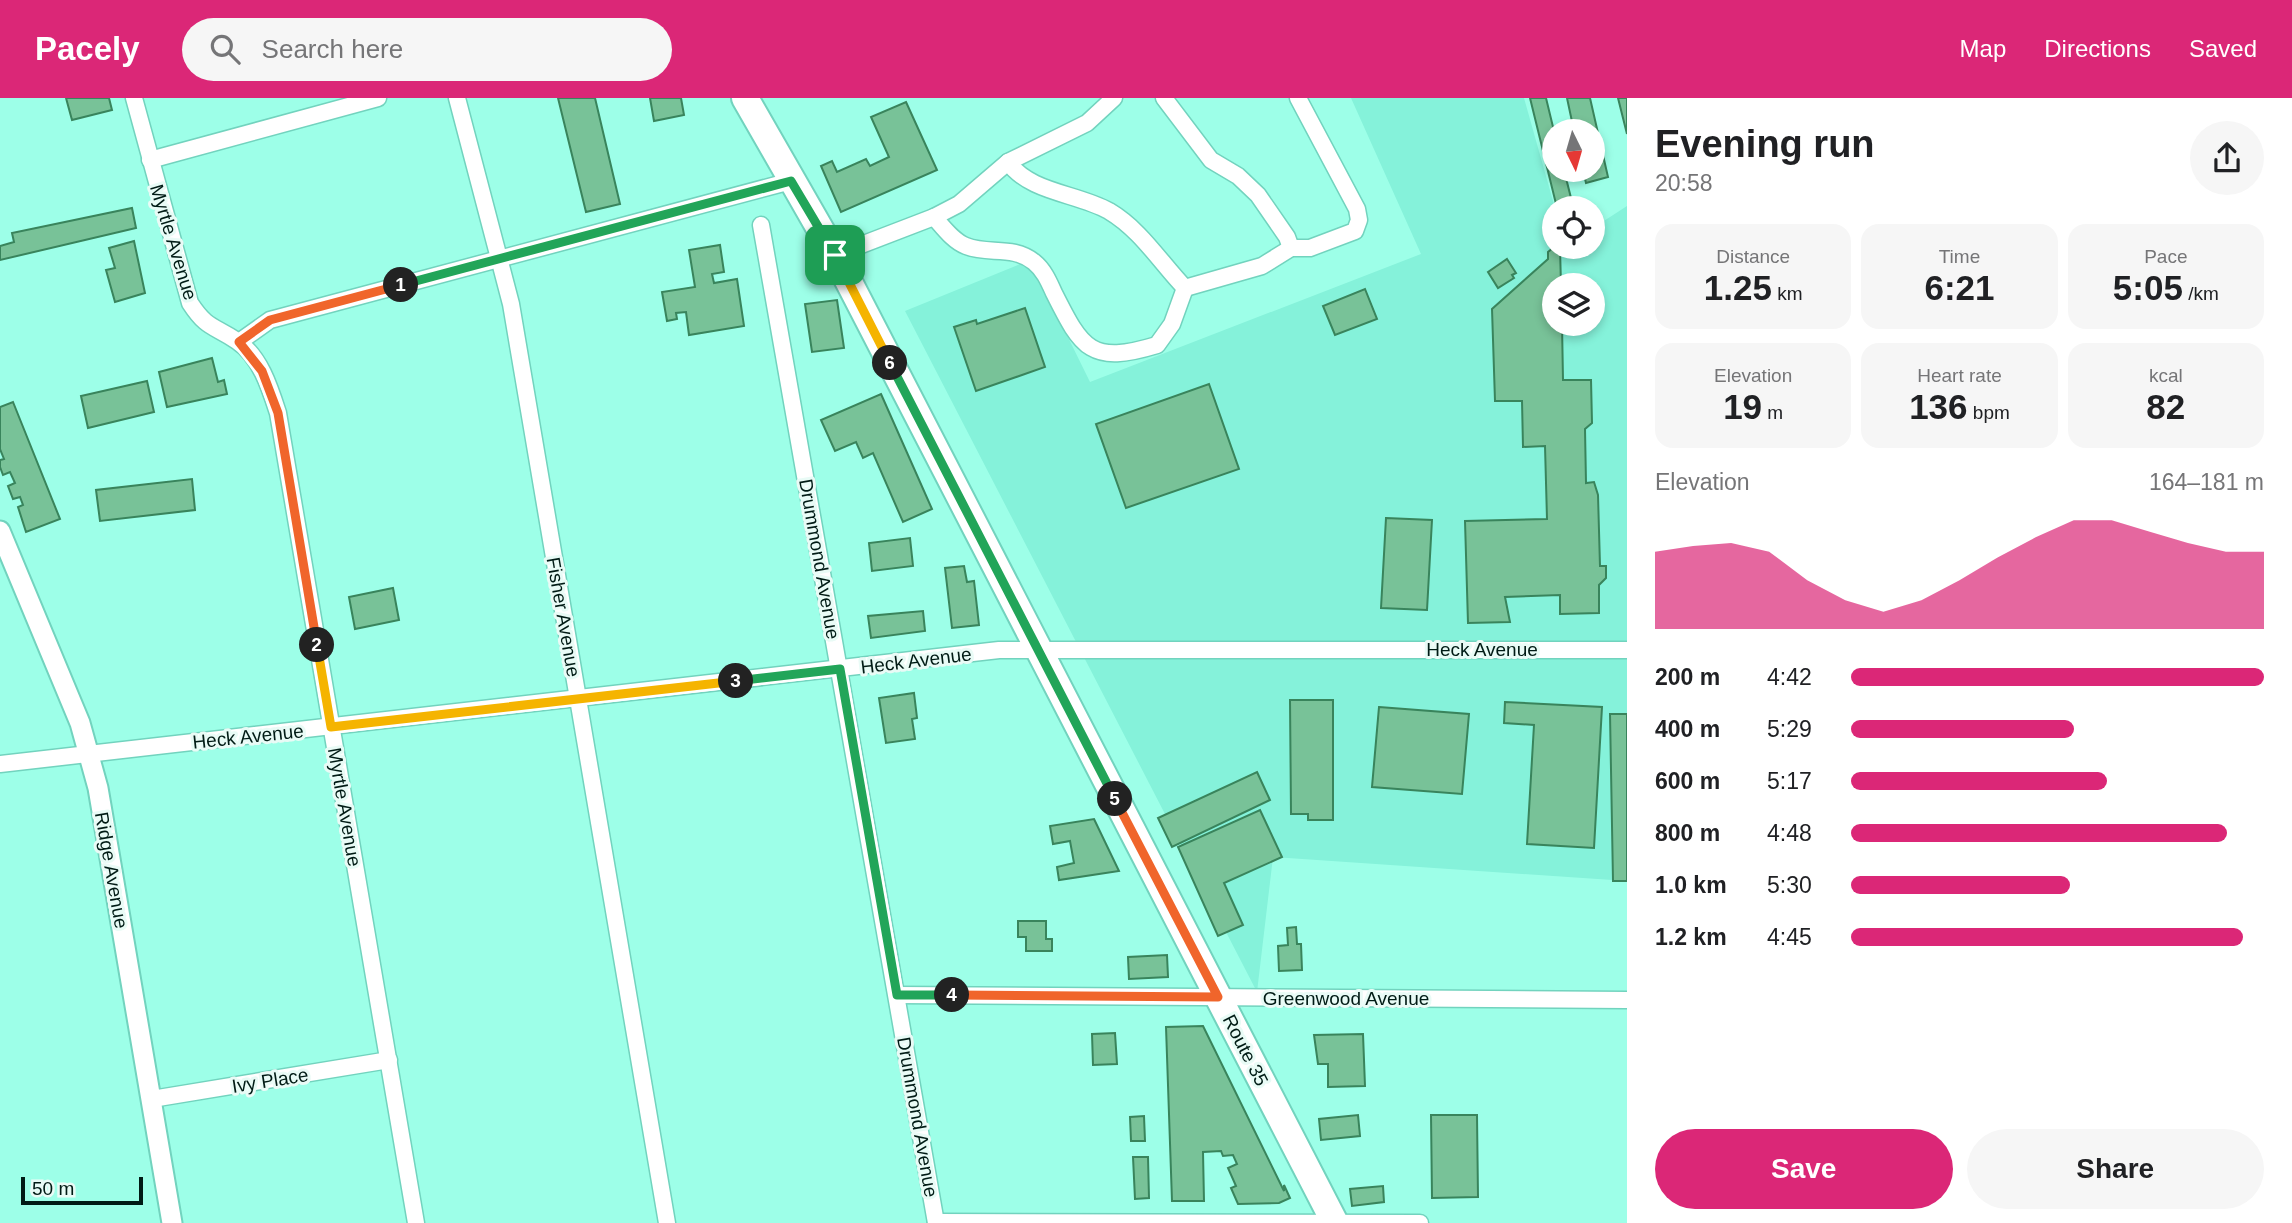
<!DOCTYPE html>
<html lang="en">
<head>
<meta charset="utf-8">
<style>
  :root { --surface:#fff; --page:#f6f6f6; --text:#202124; --muted:#757577; --accent:#db2777 }
  body { margin:0; font-family:Arial,sans-serif; background:var(--page); color:var(--text); height:100vh; display:flex; flex-direction:column; font-size:26px; white-space:nowrap }
  * { box-sizing:border-box; margin:0 }
  p { font-size:23px; color:var(--muted) }
  .icon { flex:none; width:38px; height:38px; fill:none; stroke:currentColor; stroke-width:2; stroke-linecap:round; stroke-linejoin:round }
  .map { position:relative; flex:1; overflow:hidden }
  .drawer { display:flex; flex-direction:column; background:var(--surface); width:665px }
  .drawer>* { flex:none }
  .needle { width:46px; rotate:175deg }
  .fabs { position:absolute; left:1542px; top:21px; display:grid; gap:14px }
  .fabs a { display:grid; place-items:center; width:63px; height:63px; border-radius:50%; background:var(--surface); box-shadow:0 4px 10px #0003; font-size:35px }
  .scale { position:absolute; left:21px; bottom:18px; width:122px; box-sizing:border-box; padding-left:7px; border:4px solid #001b15; border-top:0; font-size:19px; line-height:24px; white-space:nowrap; color:#001b15; -webkit-text-stroke:5px #e9fbf6; paint-order:stroke }
  .pin { position:absolute; display:grid; place-items:center; width:60px; height:60px; color:#fff; margin:-30px; border-radius:14px; box-shadow:0 4px 10px #0006 }
  .km { position:absolute; width:35px; height:35px; margin:-18px; border-radius:50%; background:#222; color:#fff; font-size:19px; line-height:35px; text-align:center }
  .round { display:grid; place-items:center; flex:none; width:74px; height:74px; border-radius:37px; background:var(--page) }
  .headline { display:flex; align-items:center; justify-content:space-between; height:119px; padding:0 28px }
  h1 { font-size:38px; font-weight:800; line-height:52px }
  .stats { display:grid; grid-template-columns:repeat(3,1fr); gap:10px; height:119px; padding:7px 28px }
  .stats div { display:grid; align-content:center; border-radius:18px; background:var(--page); text-align:center }
  .stats b { font-size:35px; font-weight:800 }
  .stats small { font-size:19px; font-weight:400 }
  .stats p { font-size:19px }
  .chart { height:196px; padding:14px 28px }
  .chart p { display:flex; justify-content:space-between }
  .chart svg { width:100%; height:126px; margin-top:7px; fill:var(--accent); opacity:.7 }
  .cta { display:flex; gap:14px; margin-top:auto; padding:14px 28px }
  .cta a { flex:1; height:80px; border-radius:42px; background:var(--accent); color:#fff; font-size:28px; font-weight:800; line-height:80px; text-align:center }
  .cta a+a { background:var(--page); color:var(--text) }
  ul { padding:0 28px; list-style:none; font-size:23px }
  li { display:grid; grid-template-columns:112px 84px 1fr; align-items:center; height:52px }
  li i { height:18px; border-radius:9px; background:var(--accent) }
  header { display:flex; align-items:center; gap:42px; box-sizing:border-box; height:98px; padding:0 35px; background:var(--accent); color:#fff }
  header strong { font-size:33px }
  nav { display:flex; gap:38px; margin-inline-start:auto; font-size:24px }
  .search { width:490px; height:63px; background:var(--page); display:flex; align-items:center; gap:18px; box-sizing:border-box; padding:0 24px; border-radius:38px; color:var(--muted); font-size:26px }
  main { display:flex; flex:1; min-height:0 }
  .map>svg:first-child { display:block }
  .built { fill:#85f2da; fill-rule:evenodd }
  .building { fill:#78c298; stroke:#39845c; stroke-width:2 }
  .lines { fill:none; stroke-linecap:round; stroke-linejoin:round }
  .minor-casing { stroke:#72d3be; stroke-width:19 }
  .tertiary-casing { stroke:#72d3be; stroke-width:23 }
  .primary-casing { stroke:#72d3be; stroke-width:30 }
  .minor { stroke:#fff; stroke-width:16 }
  .tertiary { stroke:#fff; stroke-width:19 }
  .primary { stroke:#fff; stroke-width:26 }
  .split-1-casing { stroke:#fff; stroke-width:14 }
  .split-2-casing { stroke:#fff; stroke-width:14 }
  .split-3-casing { stroke:#fff; stroke-width:14 }
  .split-4-casing { stroke:#fff; stroke-width:14 }
  .split-5-casing { stroke:#fff; stroke-width:14 }
  .split-6-casing { stroke:#fff; stroke-width:14 }
  .split-7-casing { stroke:#fff; stroke-width:14 }
  .split-1 { stroke:#22a559; stroke-width:9 }
  .split-2 { stroke:#f0652b; stroke-width:9 }
  .split-3 { stroke:#f5b400; stroke-width:9 }
  .split-4 { stroke:#22a559; stroke-width:9 }
  .split-5 { stroke:#f0652b; stroke-width:9 }
  .split-6 { stroke:#22a559; stroke-width:9 }
  .split-7 { stroke:#f5b400; stroke-width:9 }
  .labels { text-anchor:middle; stroke-width:6; stroke-linejoin:round; paint-order:stroke }
  .street-label { font-size:19px; fill:#001b15; stroke:#e9fbf6 }
</style>
</head>
<body>
<header>
<strong>Pacely</strong>
<div class="search"><svg class="icon" aria-label="search" viewBox="0 0 24 24"><circle cx="10" cy="10" r="6"/><path d="M15 15l6 6"/></svg>Search here</div>
<nav><a>Map</a><a>Directions</a><a>Saved</a></nav>
</header>
<main>
<div class="map">
<svg width="1627" height="1125" viewBox="0 0 1627 1125">
  <rect width="100%" height="100%" fill="#9dffe8"/>
  <!-- built -->
  <path class="built" d="M1351 0H1524L1555 110 1554 149H1592L1593 130 1627 108V783L1273 759 1257 894 905 213 1030 162 1090 284 1421 156ZM1554 187H1592V226H1554Z"/>
  <!-- building -->
  <g class="building">
    <path d="M66 0H109L112 12 72 22Z"/>
    <path d="M558 0H595L620 106 586 114Z"/>
    <path d="M650 0H681L684 17 654 23Z"/>
    <path d="M1530 0H1546L1554 33V72H1564L1573 108 1557 110Z"/>
    <path d="M1567 0H1590L1608 79 1586 85 1583 72H1592V33H1574Z"/>
    <path d="M1618 0H1627V36Z"/>
    <path d="M906 4 937 72 841 114 821 68 832 63 837 74 866 61 870 68 889 59 871 19Z"/>
    <path d="M132 110 136 130 0 162V148L14 144 12 135Z"/>
    <path d="M134 143 145 195 115 204 106 172 115 170 109 150Z"/>
    <path d="M720 147 724 174 712 176 714 185 737 181 744 228 689 237 686 214 676 215 677 221 667 223 662 194 695 189 689 152Z"/>
    <path d="M1554 149 1560 150 1561 187H1554V226H1562L1563 282H1591L1592 325 1585 331 1586 385 1594 384 1598 397 1600 468H1606V480L1599 487V515L1560 516V497L1505 499 1510 524 1468 525 1465 423 1547 421 1545 348 1523 349 1522 303H1495L1492 211 1548 161V154Z"/>
    <path d="M1507 161 1516 175 1512 177 1514 180 1498 190 1488 174Z"/>
    <path d="M1365 191 1377 221 1335 237 1323 208Z"/>
    <path d="M837 202 844 250 812 254 805 206Z"/>
    <path d="M1025 210 1045 269 976 293 954 229 976 222 977 226Z"/>
    <path d="M212 260 218 284 224 282 227 296 167 309 159 274Z"/>
    <path d="M147 283 154 314 88 330 81 298Z"/>
    <path d="M1209 286 1239 371 1126 410 1096 326Z"/>
    <path d="M881 296 932 411 903 424 873 355 863 360 856 344 835 353 821 322Z"/>
    <path d="M13 304 60 421 26 434 18 409 23 407 20 399 13 401 8 388 15 385 10 374 3 377 0 369V362L4 361 0 351V309Z"/>
    <path d="M192 381 195 412 100 423 96 392Z"/>
    <path d="M1386 420 1432 422 1427 512 1381 510Z"/>
    <path d="M910 440 913 468 872 473 869 445Z"/>
    <path d="M964 468 967 484 974 483 979 527 952 530 945 470Z"/>
    <path d="M393 490 399 522 355 531 349 499Z"/>
    <path d="M923 513 925 533 871 540 868 518Z"/>
    <path d="M914 595 917 620 912 621 915 641 886 645 879 600Z"/>
    <path d="M1290 602H1333V722H1308V716H1291Z"/>
    <path d="M1505 604 1602 609 1594 750 1527 746 1534 627 1504 625Z"/>
    <path d="M1379 609 1469 616 1462 696 1372 689Z"/>
    <path d="M1610 616H1627V783H1613Z"/>
    <path d="M1257 674 1270 702 1172 749 1158 720Z"/>
    <path d="M1260 712 1282 759 1224 785 1243 827 1218 838 1178 749Z"/>
    <path d="M1094 721 1119 773 1059 782 1057 769 1074 765 1070 743 1053 746 1050 728Z"/>
    <path d="M1018 823H1046V841H1052V853H1026V839H1018Z"/>
    <path d="M1296 829 1297 846H1301L1302 872 1279 873 1278 848 1288 847 1287 830Z"/>
    <path d="M1167 857 1168 879 1129 881 1128 859Z"/>
    <path d="M1203 928 1284 1093V1087L1290 1100 1279 1105 1238 1106 1231 1090 1236 1088 1228 1070 1237 1066 1233 1057 1223 1058 1221 1053 1203 1054 1204 1103H1172L1166 929Z"/>
    <path d="M1115 935 1117 966 1093 967 1092 936Z"/>
    <path d="M1363 936 1365 988 1328 989V966H1318L1314 937Z"/>
    <path d="M1358 1017 1360 1038 1321 1042 1319 1021Z"/>
    <path d="M1431 1017H1477L1478 1099 1432 1100Z"/>
    <path d="M1144 1018 1145 1043H1131L1130 1019Z"/>
    <path d="M1133 1059H1148L1149 1100 1135 1101Z"/>
    <path d="M1383 1088 1384 1104 1352 1108 1350 1091Z"/>
  </g>
  <g class="lines">
    <defs>
      <g id="minor">
        <path d="M134 0 190 205C207 231 213 227 237 243 260 258 270 290 278 315L416 1125"/>
        <path d="M457 0 511 206 667 1125"/>
        <path d="M1164 0 1211 62 1238 78 1258 97 1287 139 1291 150"/>
        <path d="M150 62 378 0"/>
        <path d="M1008 64C1030 95 1077 95 1109 113 1141 132 1160 164 1185 190L1262 168 1291 150H1310L1355 133 1359 122 1357 111 1298 0"/>
        <path d="M934 119C943 129 953 143 966 148 988 157 1013 147 1034 164 1044 172 1049 184 1054 195 1082 251 1091 267 1157 247L1172 226 1185 190"/>
        <path d="M761 127 936 1125"/>
        <path d="M835 157 934 119 959 106 1008 64 1087 25 1114 0"/>
        <path d="M239 244 270 222 791 83"/>
        <path d="M0 666 999 552H1627"/>
        <path d="M897 897 1627 902"/>
        <path d="M152 1001 389 962"/>
        <path d="M936 1124 1420 1125"/>
      </g>
      <path id="tertiary" d="M0 433 80 625 98 690 172 1125"/>
      <path id="primary" d="M745 0 835 157 1335 1125"/>
    </defs>
    <!-- minor casing -->
    <use href="#minor" class="minor-casing"/>
    <!-- tertiary casing -->
    <use href="#tertiary" class="tertiary-casing"/>
    <!-- primary casing -->
    <use href="#primary" class="primary-casing"/>
    <!-- minor -->
    <use href="#minor" class="minor"/>
    <!-- tertiary -->
    <use href="#tertiary" class="tertiary"/>
    <!-- primary -->
    <use href="#primary" class="primary"/>
  </g>
  <g class="lines">
    <defs>
      <path id="split-1" d="M401 187 791 83 835 157"/>
      <path id="split-2" d="M317 547 278 315 262 273 239 244 270 222 401 187"/>
      <path id="split-3" d="M317 547 331 629 736 583"/>
      <path id="split-4" d="M736 583 840 571 897 897H952"/>
      <path id="split-5" d="M952 897 1218 899 1115 701"/>
      <path id="split-6" d="M890 265 1115 701"/>
      <path id="split-7" d="M835 157 890 265"/>
    </defs>
    <!-- split-1 casing -->
    <use href="#split-1" class="split-1-casing"/>
    <!-- split-2 casing -->
    <use href="#split-2" class="split-2-casing"/>
    <!-- split-3 casing -->
    <use href="#split-3" class="split-3-casing"/>
    <!-- split-4 casing -->
    <use href="#split-4" class="split-4-casing"/>
    <!-- split-5 casing -->
    <use href="#split-5" class="split-5-casing"/>
    <!-- split-6 casing -->
    <use href="#split-6" class="split-6-casing"/>
    <!-- split-7 casing -->
    <use href="#split-7" class="split-7-casing"/>
    <!-- split-1 -->
    <use href="#split-1" class="split-1"/>
    <!-- split-2 -->
    <use href="#split-2" class="split-2"/>
    <!-- split-3 -->
    <use href="#split-3" class="split-3"/>
    <!-- split-4 -->
    <use href="#split-4" class="split-4"/>
    <!-- split-5 -->
    <use href="#split-5" class="split-5"/>
    <!-- split-6 -->
    <use href="#split-6" class="split-6"/>
    <!-- split-7 -->
    <use href="#split-7" class="split-7"/>
  </g>
  <g class="labels">
    <!-- street labels -->
    <g class="street-label">
      <text transform="translate(174 144) rotate(73)" y="7">Myrtle Avenue</text>
      <text transform="translate(820 461) rotate(80)" y="7">Drummond Avenue</text>
      <text transform="translate(564 519) rotate(80)" y="7">Fisher Avenue</text>
      <text x="1482" y="558">Heck Avenue</text>
      <text transform="translate(916 562) rotate(-7)" y="7">Heck Avenue</text>
      <text transform="translate(248 638) rotate(-6)" y="7">Heck Avenue</text>
      <text transform="translate(345 709) rotate(80)" y="7">Myrtle Avenue</text>
      <text transform="translate(112 772) rotate(80)" y="7">Ridge Avenue</text>
      <text x="1346" y="907">Greenwood Avenue</text>
      <text transform="translate(1246 952) rotate(63)" y="7">Route 35</text>
      <text transform="translate(270 982) rotate(-9)" y="7">Ivy Place</text>
      <text transform="translate(918 1019) rotate(80)" y="7">Drummond Avenue</text>
    </g>
  </g>
</svg>
<div class="fabs">
<a><svg class="needle" viewBox="-14 -14 28 28"><path d="M0-13l5 13h-10z" fill="#e53935"/><path d="M0 13l5-13h-10z" fill="#757577"/></svg></a>
<a><svg class="icon" aria-label="locate" viewBox="0 0 24 24"><circle cx="12" cy="12" r="6"/><path d="M12 2v4M12 18v4M2 12h4M18 12h4"/></svg></a>
<a><svg class="icon" aria-label="layers" viewBox="0 0 24 24"><path d="M12 4l9 5-9 5-9-5zM3 14l9 5 9-5"/></svg></a>
</div>
<div class="scale">50 m</div>
<div class="pin" style="left:835px;top:157px;background:#1e9e55"><svg class="icon" aria-label="arrive" viewBox="0 0 24 24"><path d="M6 21V4h12l-3 4 3 4H6"/></svg></div>
<b class="km" style="left:401px;top:187px">1</b>
<b class="km" style="left:317px;top:547px">2</b>
<b class="km" style="left:736px;top:583px">3</b>
<b class="km" style="left:952px;top:897px">4</b>
<b class="km" style="left:1115px;top:701px">5</b>
<b class="km" style="left:890px;top:265px">6</b>
</div>
<section class="drawer">
<div class="headline"><div><h1>Evening run</h1><p>20:58</p></div><a class="round"><svg class="icon" aria-label="share" viewBox="0 0 24 24"><path d="M12 15V3M7 8l5-5 5 5M5 13v7h14v-7"/></svg></a></div>
<div class="stats">
<div><p>Distance</p><b>1.25<small> km</small></b></div>
<div><p>Time</p><b>6:21</b></div>
<div><p>Pace</p><b>5:05<small> /km</small></b></div>
</div>
<div class="stats">
<div><p>Elevation</p><b>19<small> m</small></b></div>
<div><p>Heart rate</p><b>136<small> bpm</small></b></div>
<div><p>kcal</p><b>82</b></div>
</div>
<div class="chart"><p><span>Elevation</span>164–181 m</p>
<svg viewBox="0 0 160 44" preserveAspectRatio="none"><path d="M0 44V17L10 15L20 14L30 17L40 27L50 34L60 38L70 34L80 27L90 19L100 12L110 6L120 6L130 10L140 14L150 17L160 17V44z"/></svg>
</div>
<ul>
<li><b>200 m</b>4:42<i style="width:100%"></i></li>
<li><b>400 m</b>5:29<i style="width:54%"></i></li>
<li><b>600 m</b>5:17<i style="width:62%"></i></li>
<li><b>800 m</b>4:48<i style="width:91%"></i></li>
<li><b>1.0 km</b>5:30<i style="width:53%"></i></li>
<li><b>1.2 km</b>4:45<i style="width:95%"></i></li>
</ul>
<div class="cta"><a>Save</a><a>Share</a></div>
</section>
</main>
</body>
</html>
